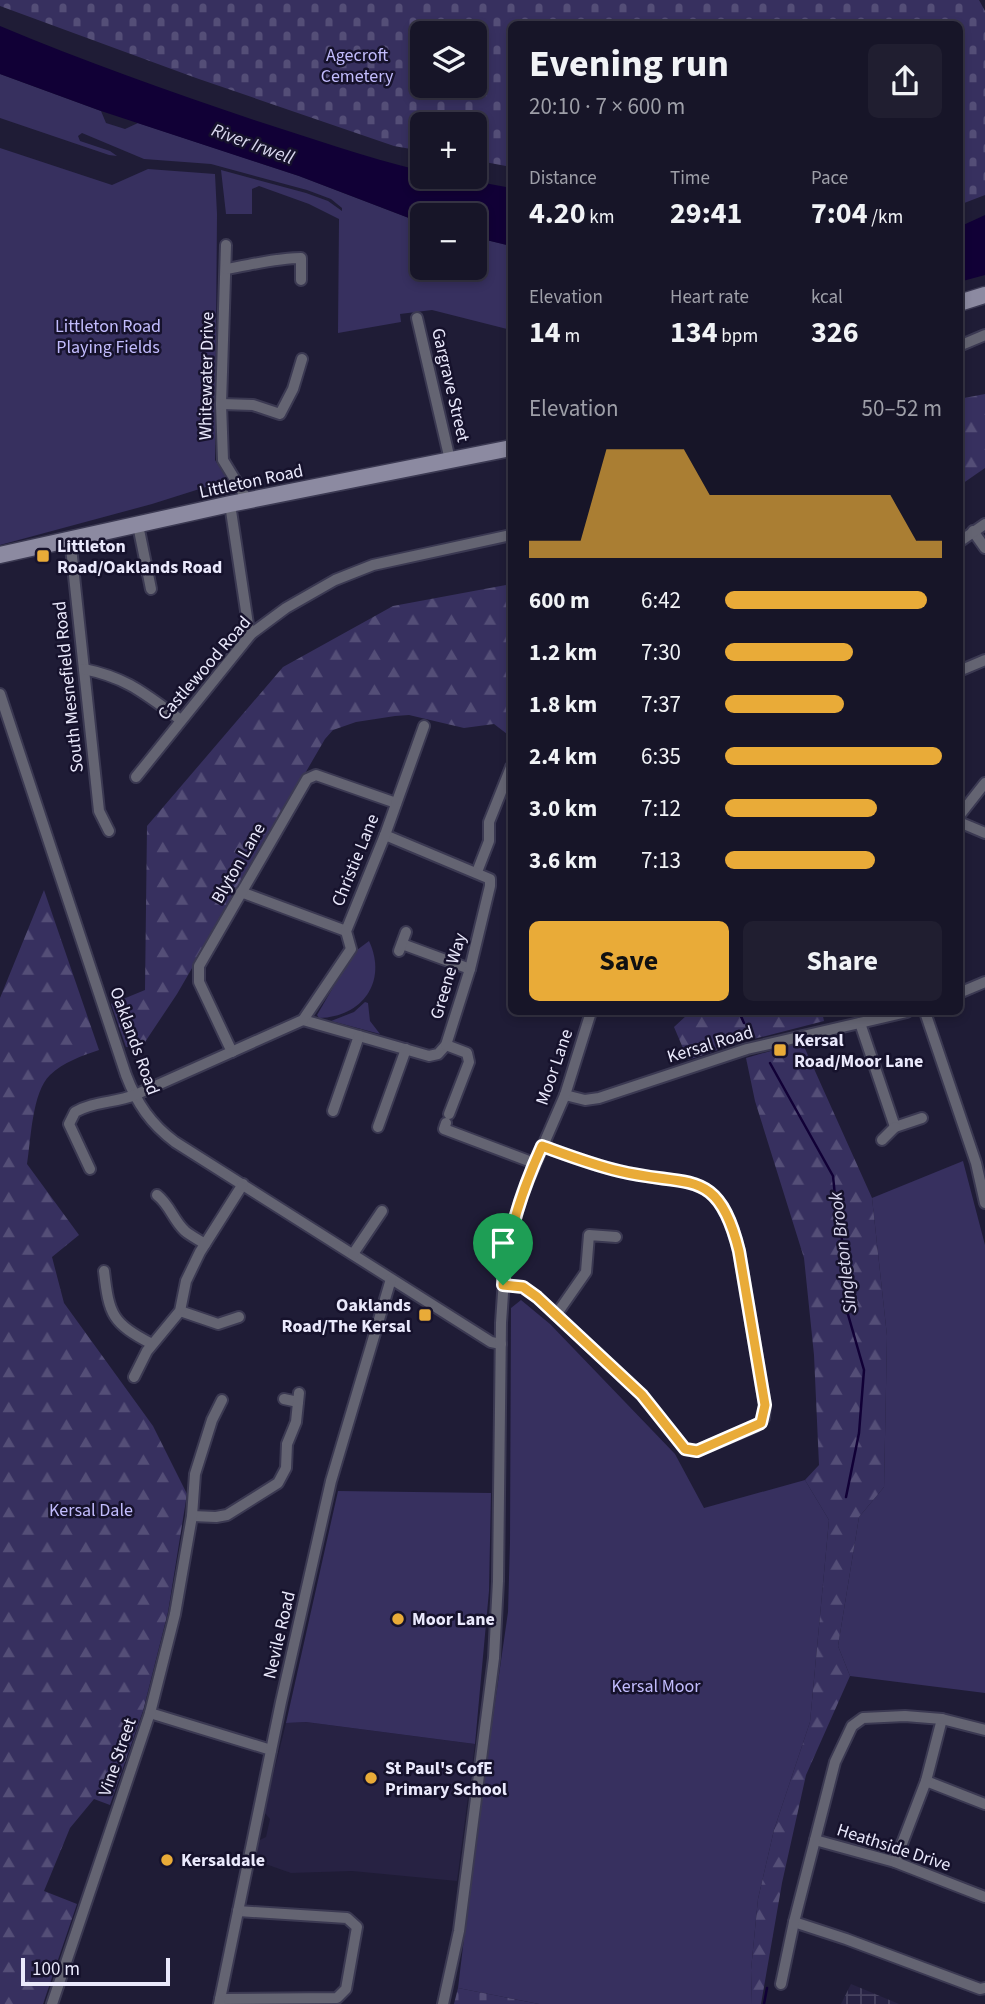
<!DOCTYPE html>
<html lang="en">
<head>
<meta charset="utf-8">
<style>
  :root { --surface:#171528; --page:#201e30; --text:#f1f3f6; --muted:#9e9fa8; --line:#363445; --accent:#e9ab38 }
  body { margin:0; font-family:"Source Sans 3",sans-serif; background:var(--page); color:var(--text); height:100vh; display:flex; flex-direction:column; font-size:26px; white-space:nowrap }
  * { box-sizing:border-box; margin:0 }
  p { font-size:23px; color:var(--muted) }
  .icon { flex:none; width:38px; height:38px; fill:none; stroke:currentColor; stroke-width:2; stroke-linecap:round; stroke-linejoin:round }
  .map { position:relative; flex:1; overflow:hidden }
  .drawer { position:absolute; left:508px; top:21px; width:455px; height:994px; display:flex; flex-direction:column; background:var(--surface); border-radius:10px; box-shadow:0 4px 10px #0003,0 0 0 2px var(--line) }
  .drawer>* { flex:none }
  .fabs { position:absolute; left:410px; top:21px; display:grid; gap:14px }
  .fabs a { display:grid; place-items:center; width:77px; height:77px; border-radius:10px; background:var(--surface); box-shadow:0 4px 10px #0003,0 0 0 2px var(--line); font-size:35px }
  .scale { position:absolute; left:21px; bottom:18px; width:149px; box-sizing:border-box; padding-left:7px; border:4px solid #eae9fc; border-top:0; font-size:19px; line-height:24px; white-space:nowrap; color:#eae9fc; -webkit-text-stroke:5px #16122c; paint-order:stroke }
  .pin { position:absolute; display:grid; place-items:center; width:60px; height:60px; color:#fff; margin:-72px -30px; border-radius:50% 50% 50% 0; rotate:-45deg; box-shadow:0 0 7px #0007 }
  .pin .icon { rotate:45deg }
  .round { display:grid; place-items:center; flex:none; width:74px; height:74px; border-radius:10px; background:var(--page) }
  .summary { display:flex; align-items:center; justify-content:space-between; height:119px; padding:0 21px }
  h1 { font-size:38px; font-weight:700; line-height:52px }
  .stats { display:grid; grid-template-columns:repeat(3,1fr); gap:10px; height:119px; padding:7px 21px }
  .stats div { display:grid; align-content:center }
  .stats b { font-size:30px; font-weight:700 }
  .stats small { font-size:19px; font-weight:400 }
  .stats p { font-size:19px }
  .chart { height:196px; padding:14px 21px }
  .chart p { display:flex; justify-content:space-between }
  .chart svg { width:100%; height:126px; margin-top:7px; fill:var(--accent); opacity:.7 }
  .primary-button { display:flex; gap:14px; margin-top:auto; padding:14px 21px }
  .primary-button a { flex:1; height:80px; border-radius:10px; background:var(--accent); color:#111; font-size:28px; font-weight:700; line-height:80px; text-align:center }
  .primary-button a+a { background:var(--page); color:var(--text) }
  ul { padding:0 21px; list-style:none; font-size:23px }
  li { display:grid; grid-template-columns:112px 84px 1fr; align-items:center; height:52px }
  li i { height:18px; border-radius:9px; background:var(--accent) }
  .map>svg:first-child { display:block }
  .built { fill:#272243 }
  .industrial { fill:url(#industrial-grid) }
  .green { fill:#37305f }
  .forest { fill:url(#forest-firs) }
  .cemetery { fill:url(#cemetery-stones); fill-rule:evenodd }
  .water { fill:#110036 }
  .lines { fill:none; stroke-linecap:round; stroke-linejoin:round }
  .stream { stroke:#110036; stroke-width:2.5 }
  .street-casing { stroke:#3b3952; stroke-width:14 }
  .secondary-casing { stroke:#3b3952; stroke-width:19 }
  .street { stroke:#646472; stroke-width:10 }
  .secondary { stroke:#8c8aa1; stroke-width:16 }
  .route-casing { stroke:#fff; stroke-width:14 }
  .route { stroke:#e9ab38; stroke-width:9 }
  .poi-dot { fill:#e9ab38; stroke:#16122c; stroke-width:2.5 }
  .labels { text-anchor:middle; stroke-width:5; stroke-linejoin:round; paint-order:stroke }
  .park-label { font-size:18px; fill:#c2bcfd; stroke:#16122c }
  .street-label { font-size:18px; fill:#eae9fc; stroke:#16122c }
  .poi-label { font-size:18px; font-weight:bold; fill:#eae9fc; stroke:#16122c; text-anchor:start }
  .water-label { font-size:19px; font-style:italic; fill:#d9d7ee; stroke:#16122c }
</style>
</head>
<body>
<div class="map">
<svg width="985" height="2004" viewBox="0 0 985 2004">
  <defs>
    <pattern id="industrial-grid" width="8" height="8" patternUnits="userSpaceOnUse" patternTransform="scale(1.75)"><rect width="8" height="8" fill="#272243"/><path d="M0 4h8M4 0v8" fill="none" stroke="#46425f"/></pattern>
    <pattern id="forest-firs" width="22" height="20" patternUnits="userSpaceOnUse" patternTransform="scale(1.75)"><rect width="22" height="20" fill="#37305f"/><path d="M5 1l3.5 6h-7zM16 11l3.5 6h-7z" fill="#544e77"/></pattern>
    <pattern id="cemetery-stones" width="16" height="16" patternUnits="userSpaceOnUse" patternTransform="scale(1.75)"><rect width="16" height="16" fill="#37305f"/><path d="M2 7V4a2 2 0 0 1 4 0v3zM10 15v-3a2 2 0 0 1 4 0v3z" fill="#544e77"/></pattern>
  </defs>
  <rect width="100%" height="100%" fill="#1f1c36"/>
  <!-- built -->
  <path class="built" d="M306 1722 475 1744 457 1881 352 1871 291 1873 257 1861 258 1841 266 1837 270 1819 264 1812 286 1723Z"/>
  <!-- industrial -->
  <path class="industrial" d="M851 1984 899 2004H841Z"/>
  <!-- green -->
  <g class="green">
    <path d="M0 74 101 111 106 123 125 129 138 123 299 176 422 223V268H474V237L511 246V330L432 310 400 314 401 322 338 333 339 219 309 204 259 186 252 189V214H226L221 170 306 193 328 201 342 211V208L331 199 307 190 211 164 144 159 82 133 78 136 80 141 110 151 117 156 109 155 0 118Z"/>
    <path d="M0 148 112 185 148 169 215 174 217 214 215 460 228 480 152 504 0 545Z"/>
    <path d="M369 941C388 982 362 1017 319 1018L317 1015 353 953Z"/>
    <path d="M365 1002 368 1003 370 1021 380 1034 331 1021 354 1012Z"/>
    <path d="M963 1161 985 1245V1693L850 1676 838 1646 859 1517 884 1487 887 1336 872 1198Z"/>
    <path d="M521 1300 550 1324 675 1454 704 1508 805 1480 829 1520 810 1722 774 1830 758 1899 751 1970 752 2004H539L458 1988 479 1814 508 1612 510 1542 511 1308Z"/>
    <path d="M338 1491 491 1493 489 1591 475 1744 306 1722 286 1723Z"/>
  </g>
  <!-- forest -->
  <g class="forest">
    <path d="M985 394V468L959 486V399Z"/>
    <path d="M511 584V737L494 724 464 728 409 715 395 716 356 722 333 730 325 739 177 994 143 1045 126 1047 111 1004 145 990 147 826 283 667 393 606Z"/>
    <path d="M44 890 99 1050C82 1056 63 1062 50 1075 32 1092 31 1140 27 1164L79 1235 52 1257 64 1303 153 1426 187 1494 168 1612 143 1711 110 1805 94 1799 70 1828 44 1891 77 1904 43 2004H0V998Z"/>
    <path d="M686 1012H822L824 1021 742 1042 688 1060 674 1027 687 1015Z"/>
    <path d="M802 1042 872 1198 887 1336 884 1487 859 1517 838 1646 850 1676 806 1775 782 1883 761 2004H752L751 1970 758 1899 774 1830 810 1722 829 1520 805 1480 819 1465 814 1355 804 1258 755 1101 746 1058Z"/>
  </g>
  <!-- cemetery -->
  <g class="cemetery">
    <path d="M0 0H979L985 11V195L959 205V24H511V167L474 160V124H422V151L394 146 196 78 0 6ZM422 33H474V86H422Z"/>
    <path d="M458 1988 539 2004H454Z"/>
  </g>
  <!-- water -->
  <g class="water">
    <path d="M0 26C84 61 168 91 254 120 310 138 365 157 422 171V177H452L511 188V246L474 237V215H422V223L299 176 101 111 0 74Z"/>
    <path d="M985 215V275L959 282V227Z"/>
  </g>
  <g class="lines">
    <!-- stream -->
    <g class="stream">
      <path d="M739 1012 744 1023"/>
      <path d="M770 1063 833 1176 836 1206 847 1268V1311L864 1370 859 1433 846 1497"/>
      <path d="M764 2004 767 1988"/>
    </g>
    <defs>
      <g id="street">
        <path d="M226 245 221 404 223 460 248 501"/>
        <path d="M226 269C251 265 276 258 301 258V280"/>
        <path d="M417 318 450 460"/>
        <path d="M959 346 985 335"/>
        <path d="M221 404 253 405 280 414 293 389 302 359"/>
        <path d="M230 504 249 631 251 634"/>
        <path d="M138 525 151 589"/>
        <path d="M973 531 985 548"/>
        <path d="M70 538 99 811 109 831"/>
        <path d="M959 542 985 524"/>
        <path d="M84 669C128 678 145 694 181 720"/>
        <path d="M959 671 985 660"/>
        <path d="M0 694 126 1075C137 1104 151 1124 175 1142L491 1342 501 1344"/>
        <path d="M136 777 251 634 286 608 335 580 373 565 511 535"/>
        <path d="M959 816 985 783"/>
        <path d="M959 822 985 833"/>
        <path d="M477 872 489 841V822L511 767"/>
        <path d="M241 892 346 931"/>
        <path d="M402 944 470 969"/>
        <path d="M399 951 406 932"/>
        <path d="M959 993 985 982"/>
        <path d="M925 1012 976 1163 985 1203"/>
        <path d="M303 1020 429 1056 438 1054 446 1045 470 969 490 886V879L385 835"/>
        <path d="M860 1023 895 1127 922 1118"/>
        <path d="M446 1045 467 1053 469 1062 449 1114"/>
        <path d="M232 1052 199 982V966L307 779 316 775 396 803"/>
        <path d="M565 1095 585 1100 599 1098 747 1049 907 1012"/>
        <path d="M333 1111 359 1036"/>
        <path d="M446 1123 444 1129 534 1163"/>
        <path d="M378 1127 406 1049"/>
        <path d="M882 1140 895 1127"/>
        <path d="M90 1169 69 1124 75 1112C94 1101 115 1103 135 1095L303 1020 351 949 346 931 385 835 424 726"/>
        <path d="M157 1195C170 1205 173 1220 185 1231 191 1236 199 1240 205 1244"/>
        <path d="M353 1254 382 1211"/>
        <path d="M104 1271C109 1315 112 1323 152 1344"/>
        <path d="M503 1285 523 1287 537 1297 642 1395 685 1449 697 1451 756 1426 764 1418 765 1405 739 1251C717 1165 689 1188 619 1171 593 1165 567 1155 542 1146"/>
        <path d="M180 1311 218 1324 239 1317"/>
        <path d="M556 1315 586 1272 589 1235 616 1237"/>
        <path d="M134 1377 147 1351 180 1311 186 1281 200 1252 243 1184"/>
        <path d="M284 1399 298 1402"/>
        <path d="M192 1516 216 1517 227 1515 278 1483 286 1468 287 1444 296 1422 299 1393"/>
        <path d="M150 1713 271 1750"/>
        <path d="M926 1781 985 1804"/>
        <path d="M815 1840 895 1862 985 1897"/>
        <path d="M895 1862 926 1781 942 1719"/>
        <path d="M794 1922 846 1939 980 1989 985 1988"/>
        <path d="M781 1984 794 1922 835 1762 852 1726 863 1718 905 1716 942 1719 985 1730"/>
        <path d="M220 1999 337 1998 346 1989 357 1927 347 1918 238 1911"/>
        <path d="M52 2004 150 1713 175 1614 192 1516 195 1474 212 1420 222 1400"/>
        <path d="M219 2004 281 1702 331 1481 391 1279"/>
        <path d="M443 2004 459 1931 494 1658 498 1581 501 1323 505 1264 508 1242 523 1192 565 1095 591 1012"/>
      </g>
      <g id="secondary">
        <path d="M959 303 985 295"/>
        <path d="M0 555 230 504 511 448"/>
      </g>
    </defs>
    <!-- street casing -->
    <use href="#street" class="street-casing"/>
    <!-- secondary casing -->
    <use href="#secondary" class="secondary-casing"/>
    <!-- street -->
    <use href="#street" class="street"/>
    <!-- secondary -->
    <use href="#secondary" class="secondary"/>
  </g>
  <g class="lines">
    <defs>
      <path id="route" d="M542 1146C567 1155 593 1165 619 1171 688 1188 718 1165 739 1251L765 1405 761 1423 697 1451 685 1449 642 1395 537 1297 523 1287 503 1285C506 1236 522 1190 542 1146Z"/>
    </defs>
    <!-- route casing -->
    <use href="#route" class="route-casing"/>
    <!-- route -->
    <use href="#route" class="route"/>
  </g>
  <!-- markers -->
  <g class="poi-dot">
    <rect x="36" y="549" width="14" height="14" rx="3.5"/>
    <rect x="773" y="1043" width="14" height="14" rx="3.5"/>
    <rect x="418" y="1308" width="14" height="14" rx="3.5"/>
    <circle cx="398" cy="1619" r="7"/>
    <circle cx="371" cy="1778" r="7"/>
    <circle cx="167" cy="1860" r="7"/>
  </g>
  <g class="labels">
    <!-- park labels -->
    <g class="park-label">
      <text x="357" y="61">Agecroft<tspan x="357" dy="21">Cemetery</tspan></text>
      <text x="108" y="332">Littleton Road<tspan x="108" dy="21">Playing Fields</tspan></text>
      <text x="91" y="1516">Kersal Dale</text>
      <text x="656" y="1692">Kersal Moor</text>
    </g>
    <!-- street labels -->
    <g class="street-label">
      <text transform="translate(206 376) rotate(-89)" y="6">Whitewater Drive</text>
      <text transform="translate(451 385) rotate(77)" y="6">Gargrave Street</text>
      <text transform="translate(251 481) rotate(-12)" y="6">Littleton Road</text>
      <text transform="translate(204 668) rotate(-49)" y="6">Castlewood Road</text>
      <text transform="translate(68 687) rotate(-96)" y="6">South Mesnefield Road</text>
      <text transform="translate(355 860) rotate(-68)" y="6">Christie Lane</text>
      <text transform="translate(238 863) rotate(-60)" y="6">Blyton Lane</text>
      <text transform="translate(448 976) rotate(-74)" y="6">Greene Way</text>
      <text transform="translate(135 1041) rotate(70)" y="6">Oaklands Road</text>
      <text transform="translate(710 1044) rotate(-17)" y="6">Kersal Road</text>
      <text transform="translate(554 1067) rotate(-71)" y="6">Moor Lane</text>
      <text transform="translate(279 1635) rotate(-77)" y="6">Nevile Road</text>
      <text transform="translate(117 1757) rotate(-71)" y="6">Vine Street</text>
      <text transform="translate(894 1847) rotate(18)" y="6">Heathside Drive</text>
    </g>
    <!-- poi labels -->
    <g class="poi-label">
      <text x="57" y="552">Littleton<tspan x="57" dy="21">Road/Oaklands Road</tspan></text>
      <text x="794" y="1046">Kersal<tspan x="794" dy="21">Road/Moor Lane</tspan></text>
      <text x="411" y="1311" text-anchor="end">Oaklands<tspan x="411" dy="21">Road/The Kersal</tspan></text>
      <text x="412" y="1625">Moor Lane</text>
      <text x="385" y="1774">St Paul's CofE<tspan x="385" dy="21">Primary School</tspan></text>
      <text x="181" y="1866">Kersaldale</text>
    </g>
    <!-- water labels -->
    <g class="water-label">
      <text transform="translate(253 143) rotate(20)" y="7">River Irwell</text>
      <text transform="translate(842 1253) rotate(-97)" y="7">Singleton Brook</text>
    </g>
  </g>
</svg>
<div class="fabs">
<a><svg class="icon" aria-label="layers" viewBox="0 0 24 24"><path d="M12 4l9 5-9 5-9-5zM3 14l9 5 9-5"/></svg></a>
<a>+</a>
<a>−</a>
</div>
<div class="scale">100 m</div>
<div class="pin" style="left:503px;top:1285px;background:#1e9e55"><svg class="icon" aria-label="arrive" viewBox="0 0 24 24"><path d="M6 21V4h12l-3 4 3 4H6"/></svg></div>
<section class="drawer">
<div class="summary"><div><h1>Evening run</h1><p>20:10 · 7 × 600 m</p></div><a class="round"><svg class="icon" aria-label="share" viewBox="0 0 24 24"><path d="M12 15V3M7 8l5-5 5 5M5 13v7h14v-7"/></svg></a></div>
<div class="stats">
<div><p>Distance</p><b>4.20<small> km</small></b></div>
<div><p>Time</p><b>29:41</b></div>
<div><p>Pace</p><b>7:04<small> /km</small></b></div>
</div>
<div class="stats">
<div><p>Elevation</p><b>14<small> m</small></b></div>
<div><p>Heart rate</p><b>134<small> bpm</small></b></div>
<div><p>kcal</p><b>326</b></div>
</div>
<div class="chart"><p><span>Elevation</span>50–52 m</p>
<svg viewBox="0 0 160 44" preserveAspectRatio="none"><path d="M0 44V38L10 38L20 38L30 6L40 6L50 6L60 6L70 22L80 22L90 22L100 22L110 22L120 22L130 22L140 22L150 38L160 38V44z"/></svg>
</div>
<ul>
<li><b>600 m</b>6:42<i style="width:93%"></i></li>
<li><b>1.2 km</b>7:30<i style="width:59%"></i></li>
<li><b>1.8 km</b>7:37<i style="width:55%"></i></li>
<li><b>2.4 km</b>6:35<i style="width:100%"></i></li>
<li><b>3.0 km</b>7:12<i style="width:70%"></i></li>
<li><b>3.6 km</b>7:13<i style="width:69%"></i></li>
</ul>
<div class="primary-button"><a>Save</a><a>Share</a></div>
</section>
</div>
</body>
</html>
